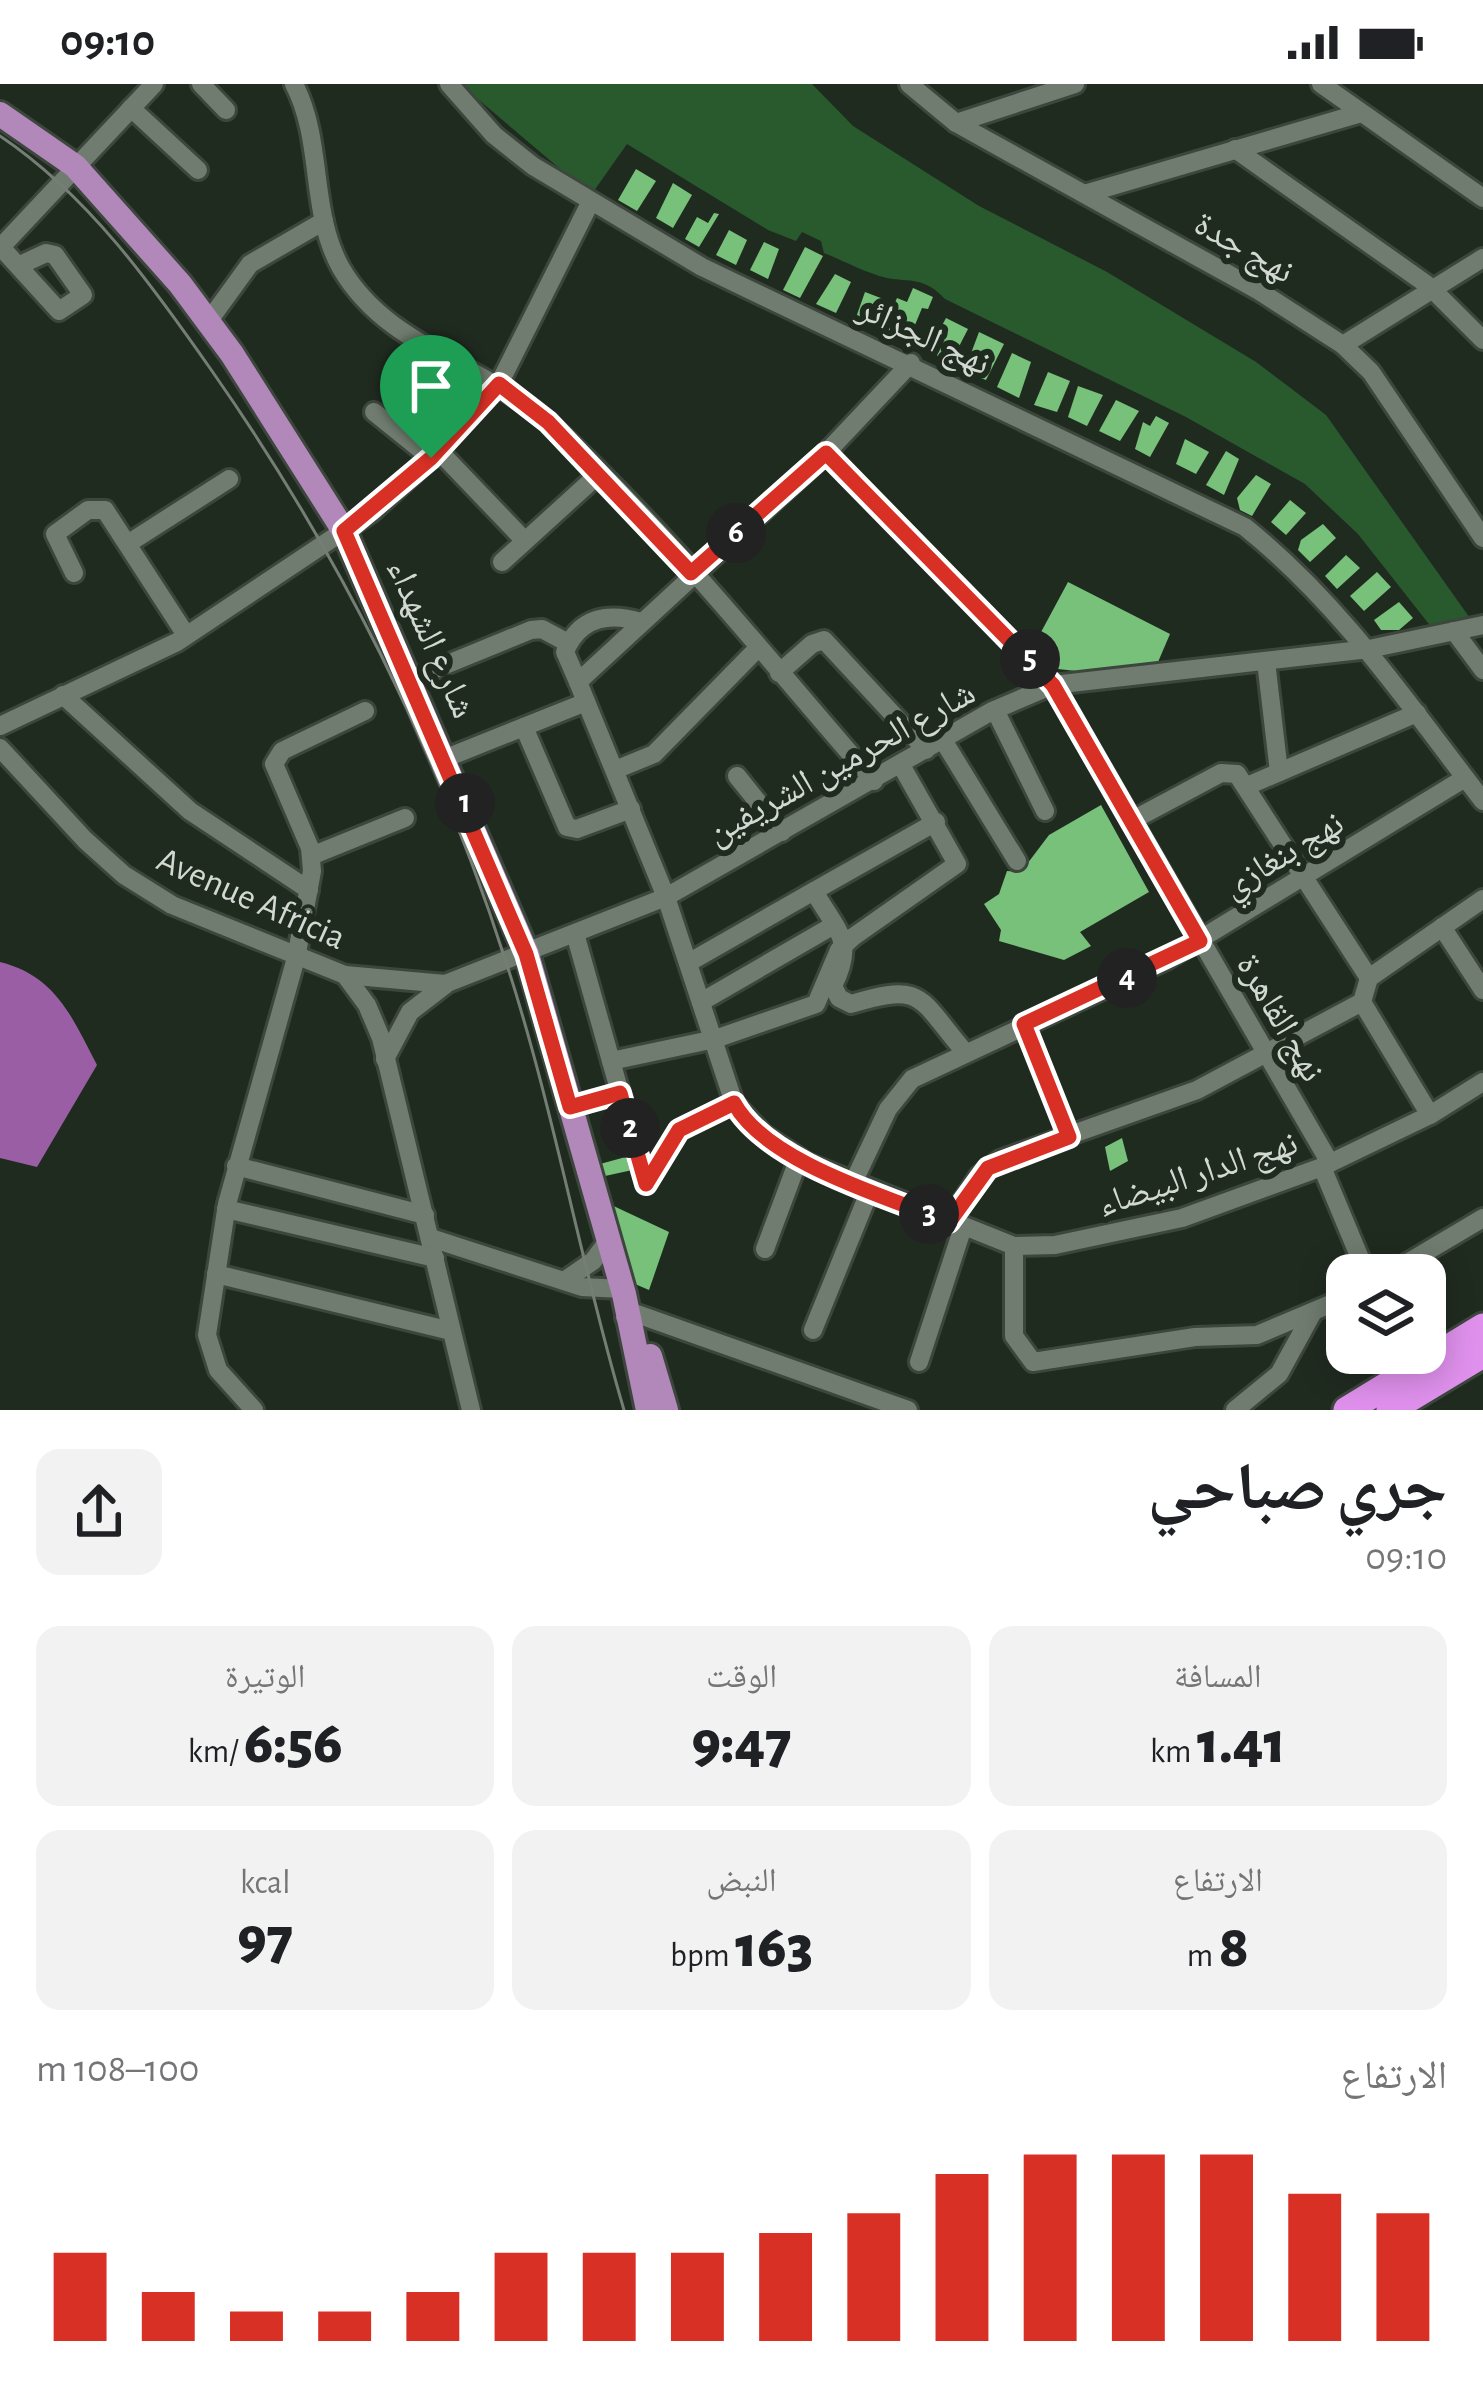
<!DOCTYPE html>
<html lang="ar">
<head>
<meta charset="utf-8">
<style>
  :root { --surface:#fff; --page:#f2f2f2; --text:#202124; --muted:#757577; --accent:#d93025 }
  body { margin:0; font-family:"Alegreya Sans","Noto Naskh Arabic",sans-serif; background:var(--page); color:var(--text); direction:rtl; height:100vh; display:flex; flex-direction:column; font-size:45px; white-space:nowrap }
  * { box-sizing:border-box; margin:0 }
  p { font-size:39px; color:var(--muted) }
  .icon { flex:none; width:66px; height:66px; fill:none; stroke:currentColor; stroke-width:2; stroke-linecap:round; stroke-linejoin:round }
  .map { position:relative; height:1326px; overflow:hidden; direction:ltr }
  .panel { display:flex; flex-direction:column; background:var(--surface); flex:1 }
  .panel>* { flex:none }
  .fabs { position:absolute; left:1326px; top:1170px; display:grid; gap:24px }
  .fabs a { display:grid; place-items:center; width:120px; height:120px; border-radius:24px; background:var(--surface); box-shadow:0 6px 30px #0003; font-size:60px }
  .pin { position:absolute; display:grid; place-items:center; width:102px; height:102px; color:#fff; margin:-123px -51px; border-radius:50% 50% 50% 0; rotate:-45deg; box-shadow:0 0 12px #0007 }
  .pin .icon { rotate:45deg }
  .km { position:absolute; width:60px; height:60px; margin:-30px; border-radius:50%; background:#222; color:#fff; font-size:33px; line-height:60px; text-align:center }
  .round { display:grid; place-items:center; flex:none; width:126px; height:126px; border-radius:24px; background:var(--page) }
  .overview { display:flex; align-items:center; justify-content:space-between; height:204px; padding:0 36px }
  h1 { font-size:66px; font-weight:800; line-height:90px }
  .figures { display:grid; grid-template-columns:repeat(3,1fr); gap:18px; height:204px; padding:12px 36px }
  .figures div { display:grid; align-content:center; border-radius:24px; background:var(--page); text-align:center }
  .figures b { font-size:60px; font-weight:800 }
  .figures small { font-size:33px; font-weight:400 }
  .figures p { font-size:33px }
  .chart { height:336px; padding:24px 36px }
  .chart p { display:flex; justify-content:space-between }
  .chart svg { width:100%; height:216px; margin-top:12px; stroke:var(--accent); stroke-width:6 }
  .status { display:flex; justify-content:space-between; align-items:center; height:84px; padding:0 60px; background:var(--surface); direction:ltr }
  .status svg { height:33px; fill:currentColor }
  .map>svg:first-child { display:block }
  .green { fill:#295a2d }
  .water { fill:#995ea3 }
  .building { fill:#78c17b }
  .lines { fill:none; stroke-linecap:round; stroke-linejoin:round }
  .minor-casing { stroke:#3d463d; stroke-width:24 }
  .major-casing { stroke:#3d463d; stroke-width:30 }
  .highway-casing { stroke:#3d463d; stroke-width:33 }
  .minor { stroke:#6f7c6f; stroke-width:18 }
  .major { stroke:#b288ba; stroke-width:24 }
  .highway { stroke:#df90ec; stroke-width:27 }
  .tram { stroke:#757e75; stroke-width:3 }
  .route-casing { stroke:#fff; stroke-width:24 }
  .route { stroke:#d93025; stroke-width:15 }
  .labels { text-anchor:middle; stroke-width:12; stroke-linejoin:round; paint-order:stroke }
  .street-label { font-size:36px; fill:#d2d9d2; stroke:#202b20 }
</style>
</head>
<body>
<div class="status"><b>09:10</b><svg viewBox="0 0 49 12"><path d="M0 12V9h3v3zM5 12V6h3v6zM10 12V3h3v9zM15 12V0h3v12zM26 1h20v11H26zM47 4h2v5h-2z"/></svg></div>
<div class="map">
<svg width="1483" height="1326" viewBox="0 0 1483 1326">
  <rect width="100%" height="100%" fill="#202b20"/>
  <!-- green -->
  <path class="green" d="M460 0H812L853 42 979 122 1107 188 1256 278 1326 331 1472 537 1432 544 1358 450 1305 400 1186 333 945 215C925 193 910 198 887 194 866 189 844 177 824 169L821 157 802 148 796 157 768 146 627 60 591 111Z"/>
  <!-- water -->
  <path class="water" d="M0 878C56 892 72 933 97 981L37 1083 0 1074Z"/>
  <!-- building -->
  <g class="building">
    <path d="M636 85 656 97 637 127 618 116Z"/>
    <path d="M673 99 692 111 673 144 656 134Z"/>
    <path d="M714 129 719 130 699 163 685 155 697 133 708 139Z"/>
    <path d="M729 146 747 156 736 181 716 171Z"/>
    <path d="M764 158 779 165 768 195 750 186Z"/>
    <path d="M805 163 823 172 800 214 783 206Z"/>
    <path d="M835 190 851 198 836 229 816 220Z"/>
    <path d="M913 204 933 213 928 225 922 224 908 258H899L883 246 897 214 907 218Z"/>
    <path d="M865 208 886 216 872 244 854 239Z"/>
    <path d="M946 234 968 245 950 280 929 266Z"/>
    <path d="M979 248 1004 260 986 296 964 288Z"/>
    <path d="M1012 269 1031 278 1019 314 997 303Z"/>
    <path d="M1048 288 1070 297 1057 328 1034 321Z"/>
    <path d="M1078 302 1103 311 1087 342 1068 333Z"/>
    <path d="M1116 316 1139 327 1120 357 1099 347Z"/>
    <path d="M1156 332 1169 339 1150 373 1135 365 1143 338 1150 342Z"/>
    <path d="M1185 355 1209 368 1196 390 1176 380Z"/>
    <path d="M1226 367 1239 375 1224 411 1206 401Z"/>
    <path d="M1256 391 1271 400 1252 432 1240 426 1237 414Z"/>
    <path d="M1290 416 1306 429 1286 451 1271 438Z"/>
    <path d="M1323 440 1336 454 1310 478 1298 466 1301 456Z"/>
    <path d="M1346 471 1360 484 1337 505 1325 492Z"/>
    <path d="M1377 488 1391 503 1364 527 1350 512Z"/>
    <path d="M1068 498 1170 550 1158 578 1085 588 1058 585 1033 563Z"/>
    <path d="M1399 518 1413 534 1399 546H1381L1374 536Z"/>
    <path d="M1101 721 1149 808 1080 848 1091 862 1064 876 999 857 1001 846 984 820 999 810 1007 787 1021 788 1049 751Z"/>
    <path d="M1122 1054 1128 1077 1110 1087 1105 1063Z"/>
    <path d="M633 1071 637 1085 605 1092 600 1080Z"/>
    <path d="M605 1118 669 1148 649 1206 635 1200Z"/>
  </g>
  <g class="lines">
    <defs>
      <g id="minor">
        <path d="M201 0 226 26"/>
        <path d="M294 0C324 58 309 127 341 184 387 264 485 280 550 340 668 448 769 577 874 697"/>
        <path d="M449 0 494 51 533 82 702 183 1245 443C1342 521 1408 620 1483 717"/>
        <path d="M909 0 956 39 1259 207 1343 261 1371 288 1483 454"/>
        <path d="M1321 0 1483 114"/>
        <path d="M131 24 198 86"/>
        <path d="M956 39 1075 0"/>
        <path d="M1235 65 1429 202 1483 256"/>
        <path d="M1088 109 1361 29"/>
        <path d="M0 162 59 227 83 211 55 171 46 169 20 181"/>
        <path d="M0 164 154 0"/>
        <path d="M208 238 250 180 324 137"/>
        <path d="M1343 261 1483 174"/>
        <path d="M911 279 826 369 578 598 666 813 734 1019 763 1050 807 1079 1014 1162 1055 1161 1182 1134 1322 1083 1430 1031 1483 998"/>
        <path d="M374 328 431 374"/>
        <path d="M438 366 525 457"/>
        <path d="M826 369 1053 601 1330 1079"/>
        <path d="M129 459 229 395"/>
        <path d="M502 478 600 389"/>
        <path d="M74 489 55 450 88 426H105L186 551"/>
        <path d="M1454 547 1483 586"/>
        <path d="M1266 577 1279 688"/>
        <path d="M779 589 812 560 824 556 926 666"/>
        <path d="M411 595 531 546 542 545 568 559"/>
        <path d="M578 598 565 568C579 533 608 528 641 538"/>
        <path d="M63 611 190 727 309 806"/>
        <path d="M995 626 1045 727"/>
        <path d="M0 642 177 558 372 428 433 372 499 300 590 119"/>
        <path d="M524 643 567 743 577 745 631 725"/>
        <path d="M943 656 1017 777"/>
        <path d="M0 664 85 756 124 791 172 821 345 891 445 900 666 813 992 627 1053 601 1369 565 1483 541"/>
        <path d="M446 674 586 618"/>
        <path d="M615 686 654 670 757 565"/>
        <path d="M737 692 782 748"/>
        <path d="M1247 702 1417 629"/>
        <path d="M1131 737 1221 689 1237 690 1369 894"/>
        <path d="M311 772 405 734"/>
        <path d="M814 807 936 738"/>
        <path d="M1442 843 1483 906"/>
        <path d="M576 853 611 977 715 955 816 920 839 866 853 853 957 780 901 681"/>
        <path d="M688 879 814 807C837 848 856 856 833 902L839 914 851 920C924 898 918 913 964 967"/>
        <path d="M345 891 367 921 381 954 471 1326"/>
        <path d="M701 918 834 841"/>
        <path d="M1362 918 1430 1031"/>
        <path d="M1024 940 1069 1053"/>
        <path d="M385 975 410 928 445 901"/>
        <path d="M611 977 646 1100 679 1046 734 1019"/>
        <path d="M570 1023 620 1009"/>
        <path d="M236 1082 425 1131"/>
        <path d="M1322 1083 1367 1191"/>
        <path d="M853 1099 888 1025 912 995 1166 876 1465 694"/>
        <path d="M226 1125 435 1174"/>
        <path d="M949 1138 979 1092 1000 1076 1197 1006 1362 918 1369 894 1483 815"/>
        <path d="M431 1154 582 1203 622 1205"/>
        <path d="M1014 1162V1252L1033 1278 1195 1253 1257 1251 1347 1213"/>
        <path d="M765 1165 799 1074"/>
        <path d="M216 1190 451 1247"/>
        <path d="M1387 1191 1483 1134"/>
        <path d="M564 1197 593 1177 608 1157"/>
        <path d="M625 1233 637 1230 908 1326"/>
        <path d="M813 1246 870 1106"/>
        <path d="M919 1278 963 1143"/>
        <path d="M254 1326 218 1286 207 1251 227 1120 296 874 312 787 310 764 274 680 282 667 365 627"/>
        <path d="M1235 1326 1279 1290 1312 1230"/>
      </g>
      <g id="major">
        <path d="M0 30 75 82 180 200 232 270 344 447 527 870 624 1210 648 1326"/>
        <path d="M650 1272 666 1326"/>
      </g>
      <g id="highway">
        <path d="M1347 1326 1483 1243"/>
        <path d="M1390 1326 1483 1270"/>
      </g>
    </defs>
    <!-- minor casing -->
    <use href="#minor" class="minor-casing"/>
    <!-- major casing -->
    <use href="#major" class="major-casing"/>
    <!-- highway casing -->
    <use href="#highway" class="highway-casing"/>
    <!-- minor -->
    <use href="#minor" class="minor"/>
    <!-- major -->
    <use href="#major" class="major"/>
    <!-- highway -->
    <use href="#highway" class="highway"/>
    <!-- tram -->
    <path class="tram" d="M0 52C88 111 152 201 212 287 338 467 439 668 506 878 554 1025 580 1178 624 1326"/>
  </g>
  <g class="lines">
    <defs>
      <path id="route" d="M499 300 548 338 691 489 826 369 1053 601 1200 857 1024 940 1069 1053 988 1084 949 1138C888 1113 767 1079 734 1019L679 1046 646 1100 620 1009 570 1023 526 870 344 447 431 374Z"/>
    </defs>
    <!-- route casing -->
    <use href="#route" class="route-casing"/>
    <!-- route -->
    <use href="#route" class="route"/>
  </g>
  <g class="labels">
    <!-- street labels -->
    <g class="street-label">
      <text transform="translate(1245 162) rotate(30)" y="13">نهج جدة</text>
      <text transform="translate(925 250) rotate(25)" y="13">نهج الجزائر</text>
      <text transform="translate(433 554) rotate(66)" y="13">شارع الشهداء</text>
      <text transform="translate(840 677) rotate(-29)" y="13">شارع الحرمين الشريفين</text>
      <text transform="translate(1282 769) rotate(-31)" y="13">نهج بنغازي</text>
      <text transform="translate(252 813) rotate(24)" y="13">Avenue Africia</text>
      <text transform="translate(1282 933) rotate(60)" y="13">نهج القاهرة</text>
      <text transform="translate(1197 1088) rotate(-18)" y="13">نهج الدار البيضاء</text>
    </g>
  </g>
</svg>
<div class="fabs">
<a><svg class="icon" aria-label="layers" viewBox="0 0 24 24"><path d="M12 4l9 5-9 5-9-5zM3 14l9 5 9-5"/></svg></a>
</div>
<div class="pin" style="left:431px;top:374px;background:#1e9e55"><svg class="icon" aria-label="arrive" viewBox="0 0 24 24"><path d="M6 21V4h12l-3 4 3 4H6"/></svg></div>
<b class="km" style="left:465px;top:719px">1</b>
<b class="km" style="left:630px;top:1044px">2</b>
<b class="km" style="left:929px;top:1130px">3</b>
<b class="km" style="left:1127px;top:894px">4</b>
<b class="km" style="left:1030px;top:575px">5</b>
<b class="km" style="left:736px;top:449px">6</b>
</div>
<section class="panel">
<div class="overview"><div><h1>جري صباحي</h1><p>09:10</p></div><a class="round"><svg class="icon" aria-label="share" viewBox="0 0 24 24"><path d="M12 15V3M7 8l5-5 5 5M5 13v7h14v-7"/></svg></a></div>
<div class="figures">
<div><p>المسافة</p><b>1.41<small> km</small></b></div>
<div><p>الوقت</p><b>9:47</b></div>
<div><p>الوتيرة</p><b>6:56<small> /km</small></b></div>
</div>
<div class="figures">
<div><p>الارتفاع</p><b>8<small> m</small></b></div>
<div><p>النبض</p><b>163<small> bpm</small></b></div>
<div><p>kcal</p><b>97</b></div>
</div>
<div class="chart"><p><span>الارتفاع</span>100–108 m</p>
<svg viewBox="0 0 160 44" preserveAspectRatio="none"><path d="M5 44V26M15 44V34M25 44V38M35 44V38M45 44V34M55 44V26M65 44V26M75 44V26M85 44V22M95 44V18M105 44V10M115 44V6M125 44V6M135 44V6M145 44V14M155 44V18"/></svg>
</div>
</section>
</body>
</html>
